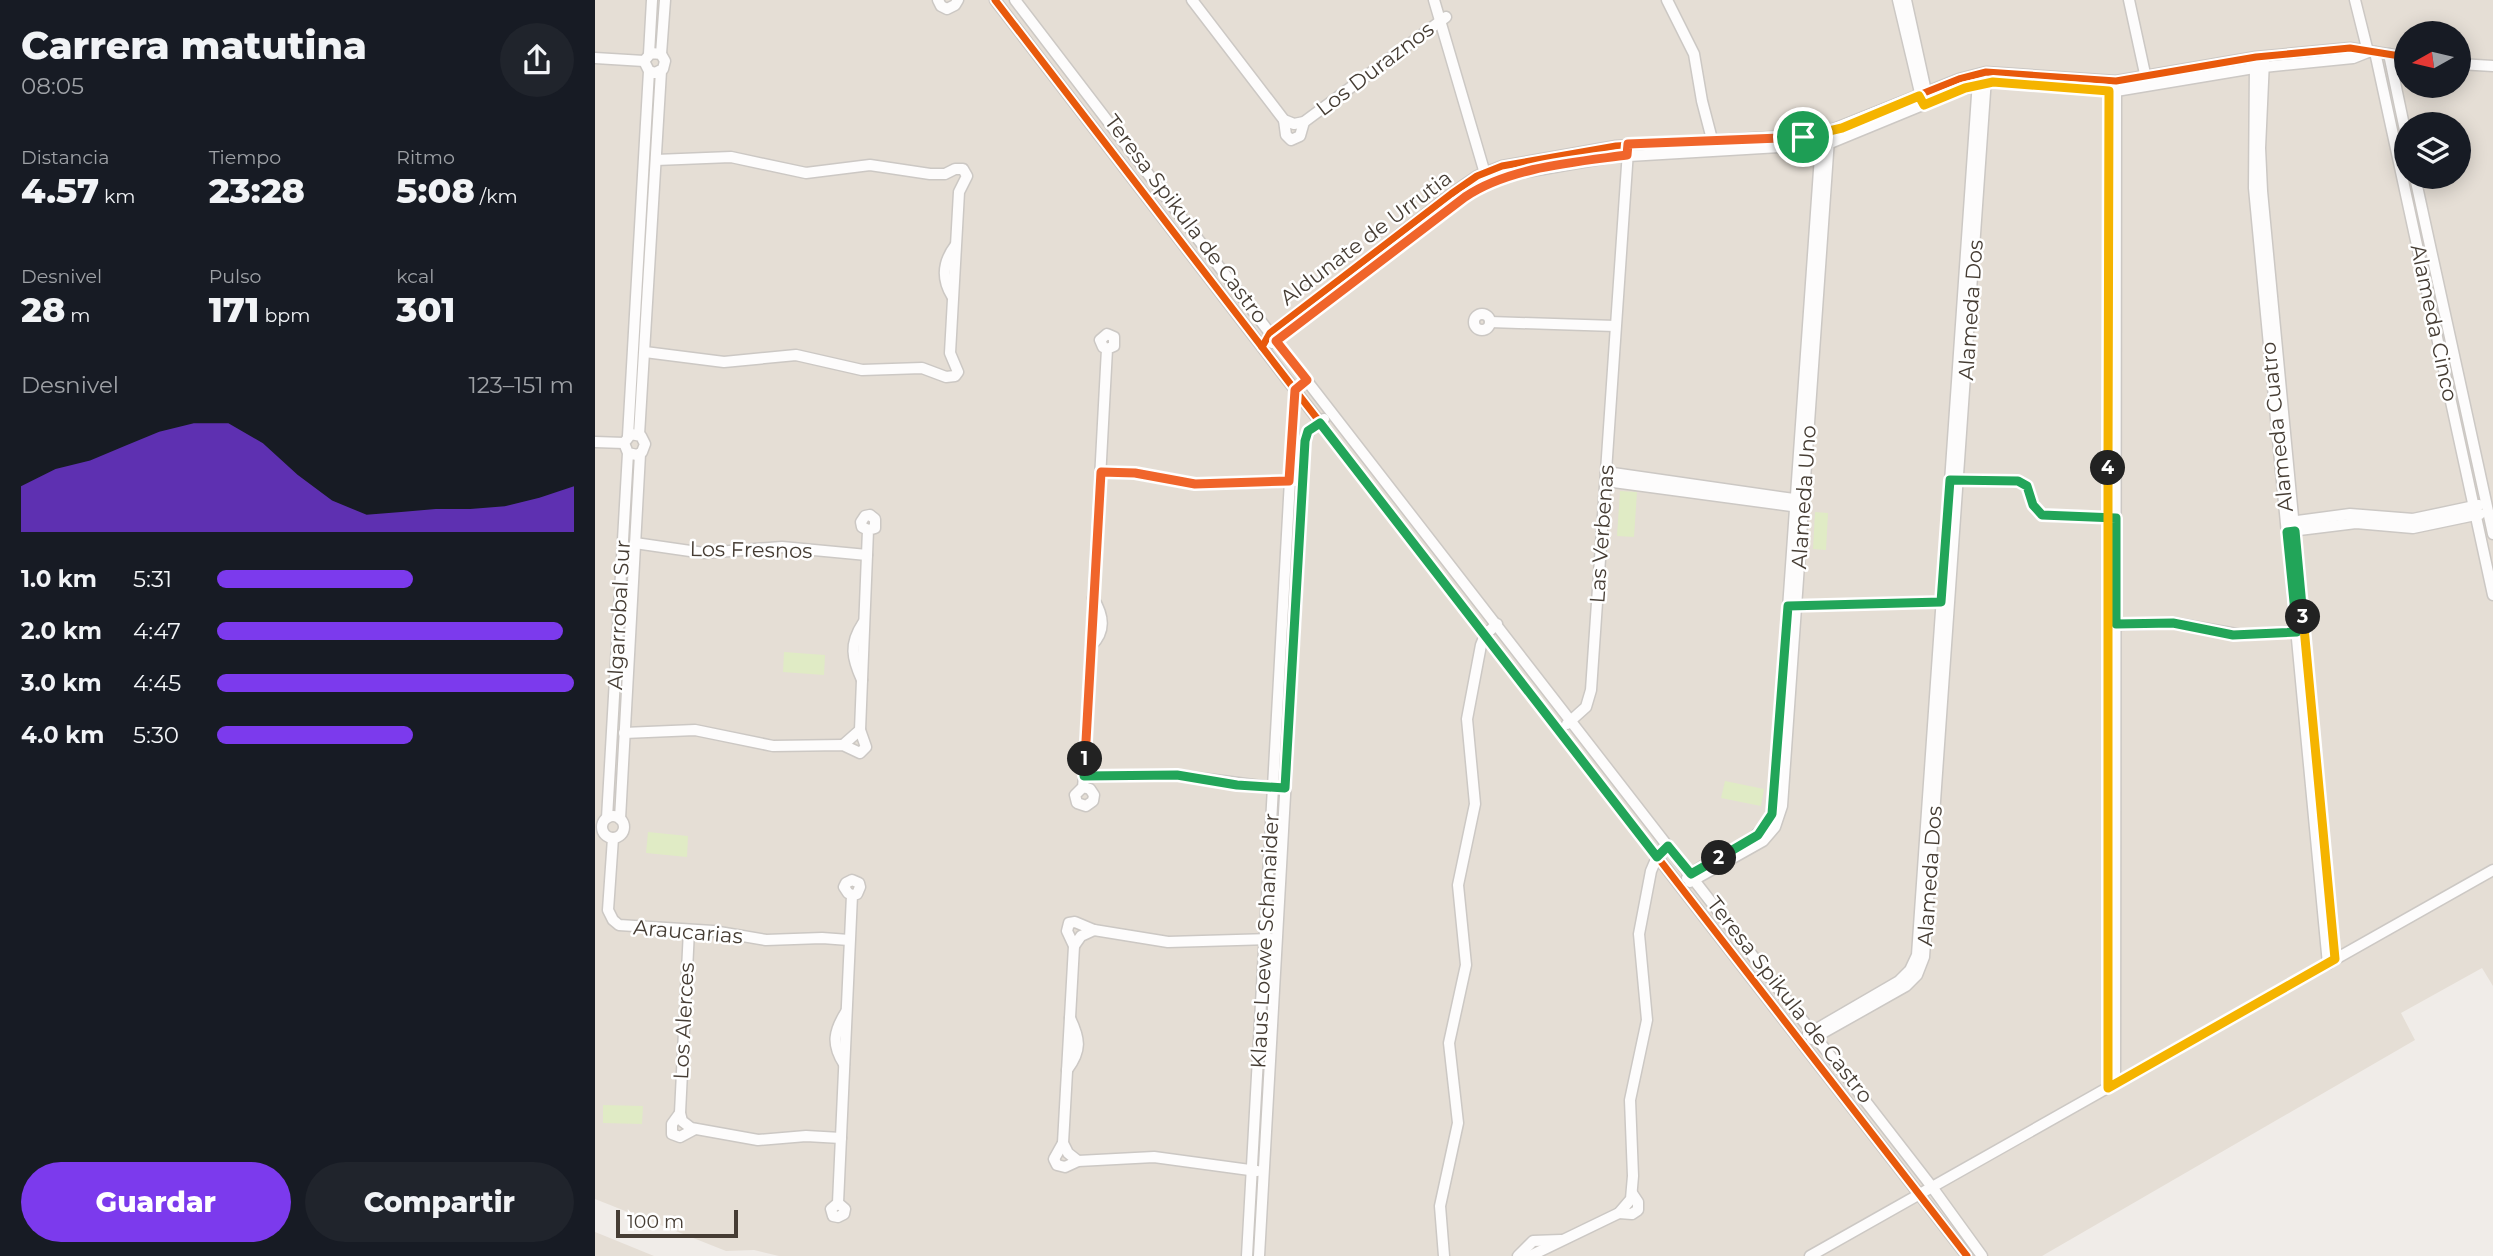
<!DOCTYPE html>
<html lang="es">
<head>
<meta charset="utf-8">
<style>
  :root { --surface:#171b24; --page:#20242c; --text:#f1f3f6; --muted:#9ea1a6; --accent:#7c3aed }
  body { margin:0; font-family:Montserrat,sans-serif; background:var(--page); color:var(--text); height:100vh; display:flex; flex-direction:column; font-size:26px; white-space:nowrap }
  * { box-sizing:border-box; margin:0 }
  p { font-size:23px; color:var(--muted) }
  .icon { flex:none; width:38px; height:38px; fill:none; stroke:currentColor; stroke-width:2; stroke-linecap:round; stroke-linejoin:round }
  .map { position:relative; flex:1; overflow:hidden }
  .details { display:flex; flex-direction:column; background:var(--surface); width:595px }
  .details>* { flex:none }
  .needle { width:46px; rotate:262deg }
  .controls { position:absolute; left:1799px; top:21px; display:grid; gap:14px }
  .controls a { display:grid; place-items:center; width:77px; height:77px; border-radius:50%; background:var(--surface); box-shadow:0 4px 18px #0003; font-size:35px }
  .scale { position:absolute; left:21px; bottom:18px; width:122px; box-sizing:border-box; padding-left:7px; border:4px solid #463d34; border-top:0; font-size:19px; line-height:24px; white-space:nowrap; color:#463d34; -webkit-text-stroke:5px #fff; paint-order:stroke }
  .pin { position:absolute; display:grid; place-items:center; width:60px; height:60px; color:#fff; margin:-30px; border:4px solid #fff; border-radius:50%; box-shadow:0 2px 7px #0007 }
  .km { position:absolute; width:35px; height:35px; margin:-18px; border-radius:50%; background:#222; color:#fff; font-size:19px; line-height:35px; text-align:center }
  .round { display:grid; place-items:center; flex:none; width:74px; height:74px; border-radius:37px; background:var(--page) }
  .overview { display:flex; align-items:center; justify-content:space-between; height:119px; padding:0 21px }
  h1 { font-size:38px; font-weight:800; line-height:52px }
  .metrics { display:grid; grid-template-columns:repeat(3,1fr); gap:10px; height:119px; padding:7px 21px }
  .metrics div { display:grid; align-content:center }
  .metrics b { font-size:35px; font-weight:800 }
  .metrics small { font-size:19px; font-weight:400 }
  .metrics p { font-size:19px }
  .chart { height:196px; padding:14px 21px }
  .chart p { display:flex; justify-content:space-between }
  .chart svg { width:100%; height:126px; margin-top:7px; fill:var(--accent); opacity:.7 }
  .cta { display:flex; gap:14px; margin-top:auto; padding:14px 21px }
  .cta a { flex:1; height:80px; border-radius:42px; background:var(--accent); color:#fff; font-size:28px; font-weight:800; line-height:80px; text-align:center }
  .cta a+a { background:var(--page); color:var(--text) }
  ul { padding:0 21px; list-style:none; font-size:23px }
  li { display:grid; grid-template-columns:112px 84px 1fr; align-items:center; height:52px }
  li i { height:18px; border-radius:9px; background:var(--accent) }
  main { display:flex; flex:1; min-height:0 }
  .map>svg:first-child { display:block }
  .residential { fill:#e5ded5; fill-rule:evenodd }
  .green { fill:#e0ebc5 }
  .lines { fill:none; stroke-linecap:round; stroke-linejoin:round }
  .street-casing { stroke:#ccc8c4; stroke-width:13 }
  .street { stroke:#fdfcfc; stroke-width:10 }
  .cycleway-casing { stroke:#fff; stroke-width:11 }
  .cycleway { stroke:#e8590c; stroke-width:7 }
  .split-1-casing { stroke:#fff; stroke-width:14 }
  .split-2-casing { stroke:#fff; stroke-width:14 }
  .split-3-casing { stroke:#fff; stroke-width:14 }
  .split-4-casing { stroke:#fff; stroke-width:14 }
  .split-5-casing { stroke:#fff; stroke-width:14 }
  .split-1 { stroke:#f0652b; stroke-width:9 }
  .split-2 { stroke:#22a559; stroke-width:9 }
  .split-3 { stroke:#22a559; stroke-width:9 }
  .split-4 { stroke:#f5b400; stroke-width:9 }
  .split-5 { stroke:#f5b400; stroke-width:9 }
  .labels { text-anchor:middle; stroke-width:5; stroke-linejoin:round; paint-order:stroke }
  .street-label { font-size:21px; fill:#463d34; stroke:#fff }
</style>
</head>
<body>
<main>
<section class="details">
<div class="overview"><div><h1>Carrera matutina</h1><p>08:05</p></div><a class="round"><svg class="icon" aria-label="share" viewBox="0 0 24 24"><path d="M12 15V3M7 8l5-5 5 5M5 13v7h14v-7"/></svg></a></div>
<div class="metrics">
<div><p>Distancia</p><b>4.57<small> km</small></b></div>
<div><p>Tiempo</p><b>23:28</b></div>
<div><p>Ritmo</p><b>5:08<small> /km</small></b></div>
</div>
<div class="metrics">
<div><p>Desnivel</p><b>28<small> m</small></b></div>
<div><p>Pulso</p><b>171<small> bpm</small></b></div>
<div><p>kcal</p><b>301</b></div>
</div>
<div class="chart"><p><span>Desnivel</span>123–151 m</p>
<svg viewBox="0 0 160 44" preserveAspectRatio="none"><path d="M0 44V28L10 22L20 19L30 14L40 9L50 6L60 6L70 13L80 24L90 33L100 38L110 37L120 36L130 36L140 35L150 32L160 28V44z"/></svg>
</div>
<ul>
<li><b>1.0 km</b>5:31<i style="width:55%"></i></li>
<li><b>2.0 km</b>4:47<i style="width:97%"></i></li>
<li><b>3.0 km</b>4:45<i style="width:100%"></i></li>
<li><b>4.0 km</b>5:30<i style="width:55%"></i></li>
</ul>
<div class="cta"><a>Guardar</a><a>Compartir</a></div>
</section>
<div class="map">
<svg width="1898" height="1256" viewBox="0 0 1898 1256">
  <rect width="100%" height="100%" fill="#f0ece8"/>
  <!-- residential -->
  <g class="residential">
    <path d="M0 0H1898V986L1887 968 1806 1013 1820 1040 1447 1256H184L159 1250 131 1251 0 1199ZM1811 33H1864V86H1811ZM1811 124H1864V177H1811Z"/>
    <path d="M0 1232 10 1236 59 1256H0Z"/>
  </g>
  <!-- green -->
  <g class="green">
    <path d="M1025 491 1042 492 1039 537 1022 536Z"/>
    <path d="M1220 512 1233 513 1231 550 1218 549Z"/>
    <path d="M189 652 230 655 229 675 188 672Z"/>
    <path d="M1130 781 1169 789 1166 806 1126 798Z"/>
    <path d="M53 832 93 836 92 857 51 853Z"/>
    <path d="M8 1105 48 1106 47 1124 8 1123Z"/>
  </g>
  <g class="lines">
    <defs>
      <g id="street">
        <path d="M343 0 346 6 352 9 360 5 363 0"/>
        <path d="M400 0 700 390 1372 1256"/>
        <path d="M420 0 681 341 1337 1187 1387 1256"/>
        <path d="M597 0 689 120 699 124 709 122 851 17"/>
        <path d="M839 0 891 177"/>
        <path d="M1072 0 1099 54 1107 101 1119 147"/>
        <path d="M1303 0 1327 101"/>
        <path d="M1311 0 1332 96"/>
        <path d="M1534 0 1552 83"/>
        <path d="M1760 0 1773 52"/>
        <path d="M1780 52 1898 595"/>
        <path d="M54 54 57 0"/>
        <path d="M66 54 70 0"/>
        <path d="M1794 54 1811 135"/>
        <path d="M0 58 49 61"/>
        <path d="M1669 60 1665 148 1667 191 1740 959"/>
        <path d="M1660 64 1659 188 1733 964"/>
        <path d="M1864 64 1898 66"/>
        <path d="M689 120 691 135 696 140 705 136 709 122"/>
        <path d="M1820 177 1898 534"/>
        <path d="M357 296C346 278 348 262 360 246"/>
        <circle cx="887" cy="322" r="8"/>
        <path d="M895 322 1020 326"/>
        <path d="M673 338 856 194 882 176 907 166 1021 146 1226 134 1364 79 1391 72 1521 81 1661 57 1755 48 1811 57"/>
        <path d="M677 343 870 197 893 183 914 175 1017 157 1233 144 1362 91 1391 83 1417 82 1521 91 1659 68 1758 58 1773 52"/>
        <path d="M50 352 129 362 201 355 267 370 327 368 351 377 360 376 363 372 355 353 364 192 372 176 368 169H360L350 174H335L275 165 211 173 136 157 61 160"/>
        <path d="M44 435 66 71"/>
        <path d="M33 436 54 71 49 61 56 53 66 54 70 61 68 69 60 73 54 71"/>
        <path d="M0 442 29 443"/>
        <path d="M506 472 540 473 600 484 700 481"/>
        <path d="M1011 472 1206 500"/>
        <path d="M1360 480 1423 481 1432 486 1438 505 1447 515 1517 518"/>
        <path d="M1011 481 1204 507"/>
        <path d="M1695 522 1755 514 1818 519 1884 505"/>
        <path d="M1696 531 1761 523 1818 528 1885 514"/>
        <path d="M40 543 109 553 187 547 272 555"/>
        <path d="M1195 606 1351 602"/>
        <path d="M1515 625 1579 623 1647 635 1705 631"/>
        <path d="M496 646C511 631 509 616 498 598"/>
        <path d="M267 680C257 658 254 644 268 623"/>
        <path d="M972 724 991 707 996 690 1033 151"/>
        <path d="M29 733 100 730 178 746 248 745 265 753 271 747 265 730"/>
        <path d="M248 745 265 730 273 530 267 527 266 522 270 516 275 515 280 519V528L273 530"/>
        <path d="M489 776 581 775 683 788"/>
        <path d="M488 787 495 789 499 795 498 801 491 806 482 803 480 795 488 787 489 776 512 349 508 347 505 340 512 334 519 337V346L512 349"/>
        <circle cx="18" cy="827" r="11"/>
        <path d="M12 818 33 453 29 443 36 434 46 436 50 444 47 452 42 455 33 453"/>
        <path d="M25 819 45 454"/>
        <path d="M18 838 13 910 18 920 24 925 118 931 171 940 227 938 254 940"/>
        <path d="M1092 878C1120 851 1168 849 1179 806L1226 142"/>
        <path d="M1095 882 1168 841 1180 827 1187 806 1234 139"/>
        <path d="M94 930 85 1113 87 1121 96 1128 163 1140 211 1136 246 1138"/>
        <path d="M479 946 486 936 499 930"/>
        <path d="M1213 1034 1304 981 1315 970 1322 955 1383 81"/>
        <path d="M1217 1039 1311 986 1322 975 1329 957 1391 78"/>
        <path d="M249 1064C236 1044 239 1031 251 1012"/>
        <path d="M472 1070C487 1050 485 1039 475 1018"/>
        <path d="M1520 1084 1521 87"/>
        <path d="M1513 1088 1514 85"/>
        <path d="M85 1113 77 1124V1134L85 1137 100 1129"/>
        <path d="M468 1143 459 1159 462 1165 470 1167 483 1161 559 1157 662 1171"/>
        <path d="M483 1161 473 1153 468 1143 479 946 472 931 474 923 480 922 499 930 573 942 676 939"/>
        <path d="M243 1203 250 1209 249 1214 243 1217 238 1216 236 1209 243 1203 257 895 262 894 265 887 264 883 257 880 251 883 249 887 253 893 257 895"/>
        <path d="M1024 1213 1037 1214 1043 1210V1202L1037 1193"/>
        <path d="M652 1256 700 390 712 380"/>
        <path d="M664 1256 710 441 714 431 729 419"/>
        <path d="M849 1256 845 1206 863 1123 854 1043 871 965 863 885 880 804 872 719 886 645 890 635 902 624"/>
        <path d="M923 1256 938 1241 966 1240"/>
        <path d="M935 1256 1024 1213 1036 1199 1038 1176 1035 1100 1052 1020 1044 934 1056 871 1062 857 1073 846"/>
        <path d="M1215 1256 1898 870"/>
      </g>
    </defs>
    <!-- street casing -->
    <use href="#street" class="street-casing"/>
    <!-- street -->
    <use href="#street" class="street"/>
    <defs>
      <g id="cycleway">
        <path d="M400 0 700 390 1372 1256"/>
        <path d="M667 347 675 333 856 194 882 176 907 166 1021 146 1226 134 1364 79 1391 72 1521 81 1661 57 1755 48 1811 57"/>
      </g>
    </defs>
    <!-- cycleway casing -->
    <use href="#cycleway" class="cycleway-casing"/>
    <!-- cycleway -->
    <use href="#cycleway" class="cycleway"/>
  </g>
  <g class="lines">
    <defs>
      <path id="split-1" d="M490 759 506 472 540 473 600 484 694 481 700 390 712 380 681 341 870 197C914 167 981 162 1032 155L1033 144 1208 137"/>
      <path id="split-2" d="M490 759 489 776 582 775 642 785 690 788 710 441 713 431 725 423 1062 857 1073 846 1096 874 1124 858"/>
      <path id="split-3" d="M1124 858 1163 835 1177 814 1193 606 1346 602 1355 480 1423 481 1432 486 1438 505 1447 515 1521 518V624L1578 623 1638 635 1702 632 1692 532 1700 531 1708 617"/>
      <path id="split-4" d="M1513 468V1088L1740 959 1708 617"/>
      <path id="split-5" d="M1208 137 1247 128 1324 96 1329 105 1370 88 1398 82 1514 91 1513 468"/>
    </defs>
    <!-- split-1 casing -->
    <use href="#split-1" class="split-1-casing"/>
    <!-- split-2 casing -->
    <use href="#split-2" class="split-2-casing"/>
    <!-- split-3 casing -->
    <use href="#split-3" class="split-3-casing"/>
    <!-- split-4 casing -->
    <use href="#split-4" class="split-4-casing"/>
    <!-- split-5 casing -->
    <use href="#split-5" class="split-5-casing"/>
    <!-- split-1 -->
    <use href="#split-1" class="split-1"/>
    <!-- split-2 -->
    <use href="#split-2" class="split-2"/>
    <!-- split-3 -->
    <use href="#split-3" class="split-3"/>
    <!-- split-4 -->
    <use href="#split-4" class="split-4"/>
    <!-- split-5 -->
    <use href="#split-5" class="split-5"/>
  </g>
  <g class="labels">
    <!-- street labels -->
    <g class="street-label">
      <text transform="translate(780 69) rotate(-37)" y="7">Los Duraznos</text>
      <text transform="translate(591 219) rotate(53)" y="7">Teresa Spikula de Castro</text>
      <text transform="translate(771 238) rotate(-37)" y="7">Aldunate de Urrutia</text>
      <text transform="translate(1376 310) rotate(-86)" y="7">Alameda Dos</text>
      <text transform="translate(1839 323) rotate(78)" y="7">Alameda Cinco</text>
      <text transform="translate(1682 427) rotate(-96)" y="7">Alameda Cuatro</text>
      <text transform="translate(1209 497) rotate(-86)" y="7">Alameda Uno</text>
      <text transform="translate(1007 534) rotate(-86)" y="7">Las Verbenas</text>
      <text transform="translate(156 550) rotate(1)" y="7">Los Fresnos</text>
      <text transform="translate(24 615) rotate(-87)" y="7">Algarrobal Sur</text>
      <text transform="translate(1335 876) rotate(-86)" y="7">Alameda Dos</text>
      <text transform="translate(93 932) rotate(5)" y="7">Araucarias</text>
      <text transform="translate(670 941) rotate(-87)" y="7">Klaus Loewe Schanaider</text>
      <text transform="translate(1195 1000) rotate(52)" y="7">Teresa Spikula de Castro</text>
      <text transform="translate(89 1021) rotate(-87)" y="7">Los Alerces</text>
    </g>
  </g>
</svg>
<div class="controls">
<a><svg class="needle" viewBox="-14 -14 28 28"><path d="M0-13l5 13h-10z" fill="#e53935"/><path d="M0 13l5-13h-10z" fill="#9ea1a6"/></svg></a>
<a><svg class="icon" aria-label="layers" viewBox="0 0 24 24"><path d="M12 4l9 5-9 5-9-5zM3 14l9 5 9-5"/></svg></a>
</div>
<div class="scale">100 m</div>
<div class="pin" style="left:1208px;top:137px;background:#1e9e55"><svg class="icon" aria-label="arrive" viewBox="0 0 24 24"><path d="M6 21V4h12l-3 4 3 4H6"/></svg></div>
<b class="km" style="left:490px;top:759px">1</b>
<b class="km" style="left:1124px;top:858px">2</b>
<b class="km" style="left:1708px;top:617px">3</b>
<b class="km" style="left:1513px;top:468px">4</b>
</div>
</main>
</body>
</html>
